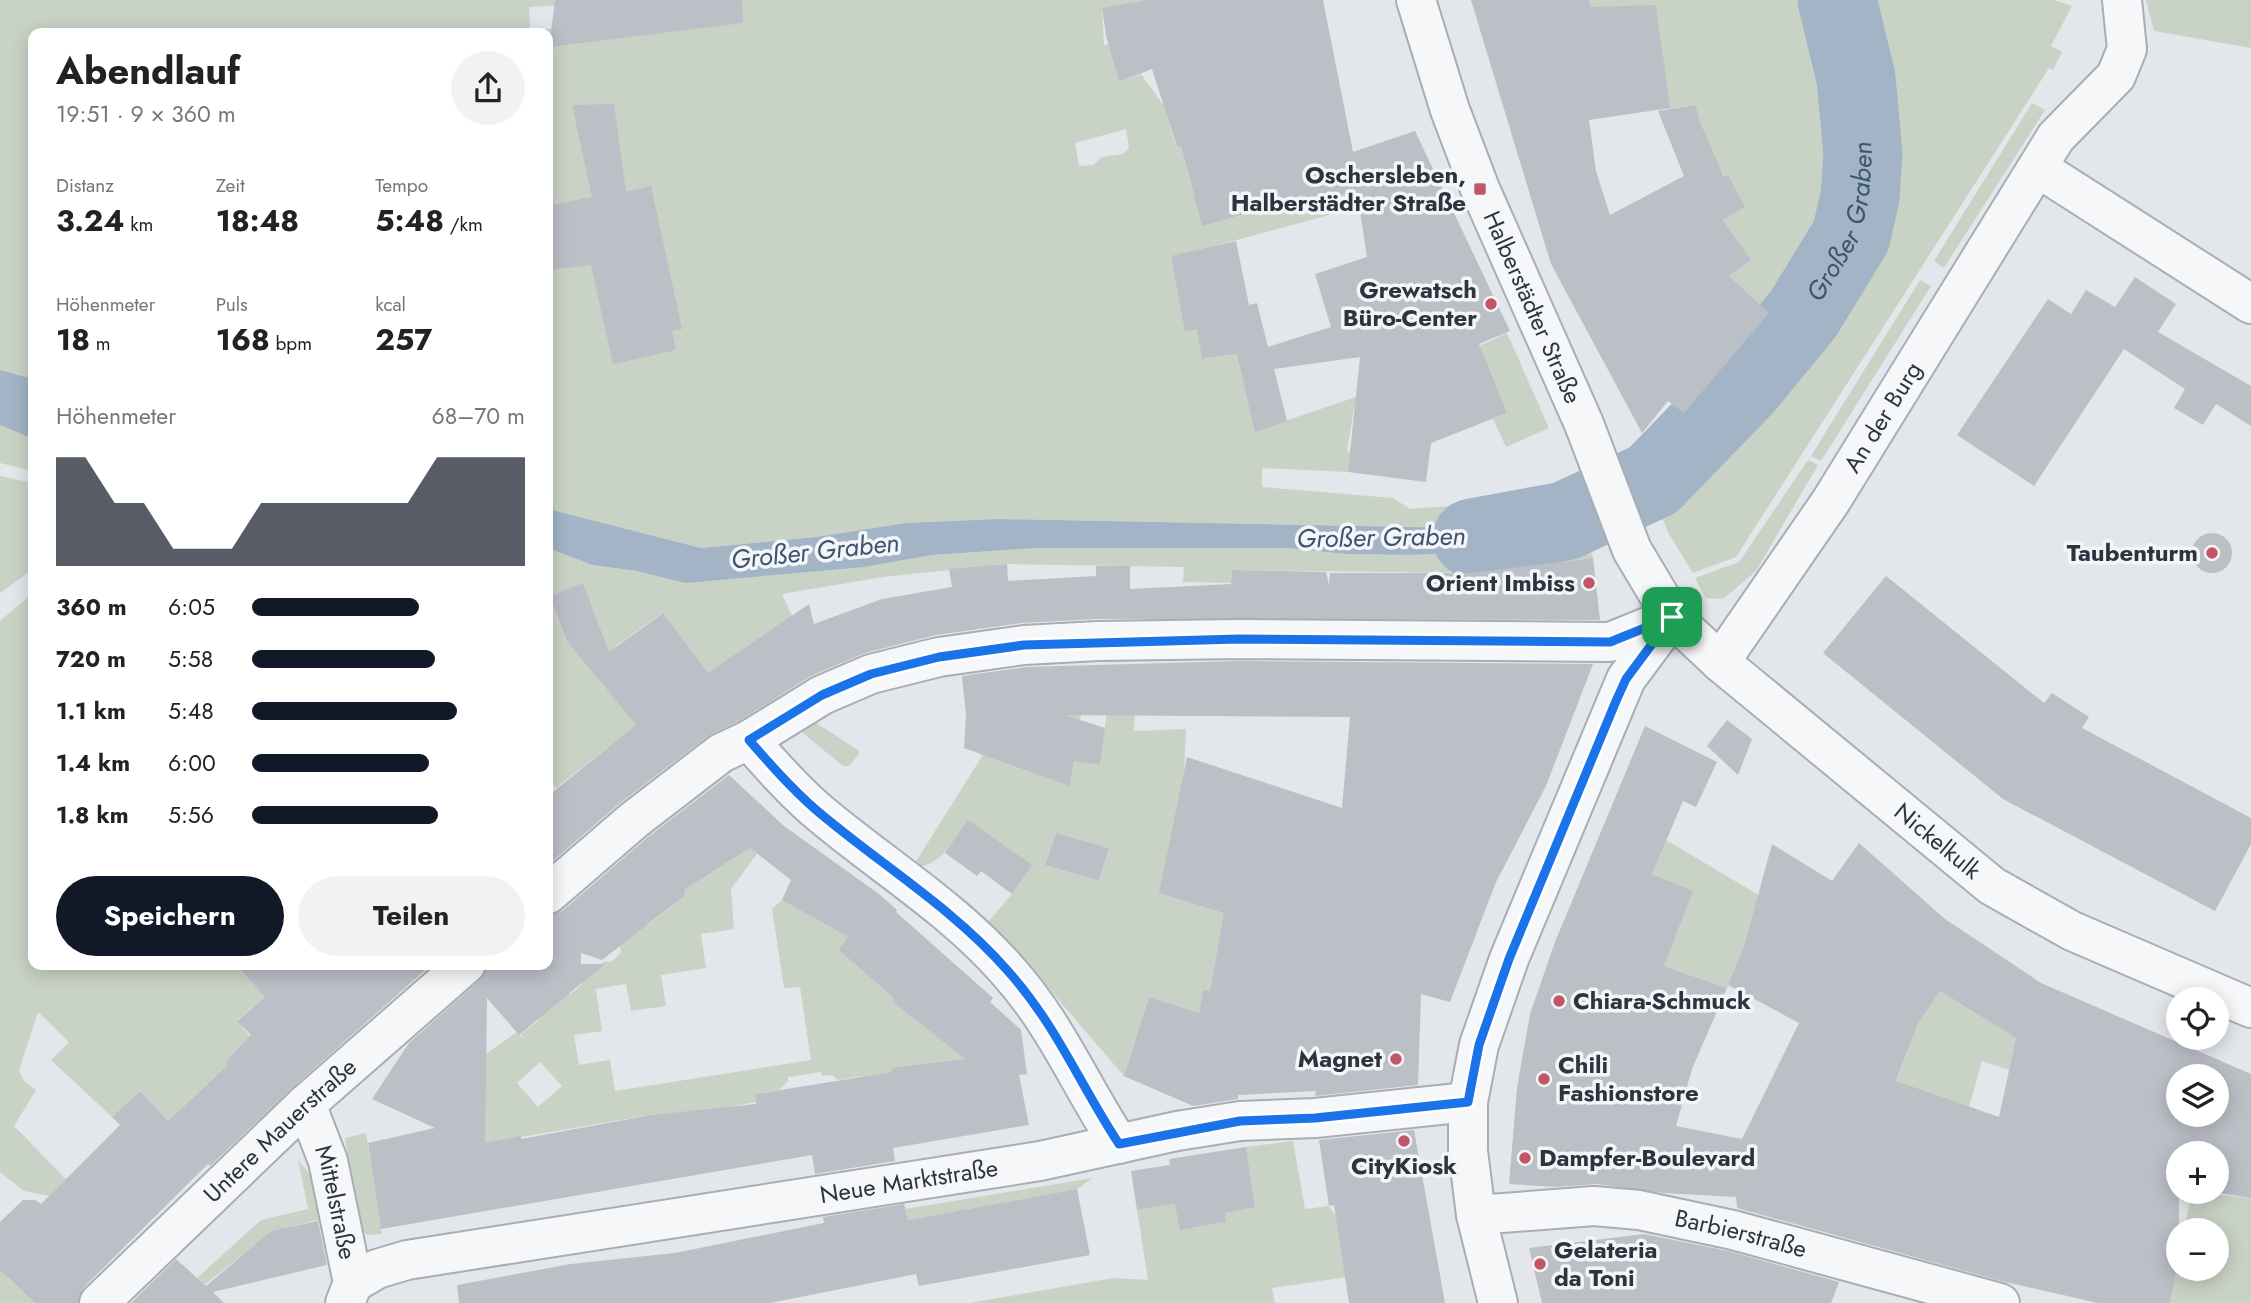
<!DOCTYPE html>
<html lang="de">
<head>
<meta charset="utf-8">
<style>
  :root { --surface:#fff; --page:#f2f2f2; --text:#222; --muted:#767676; --accent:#111827 }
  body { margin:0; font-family:Jost,sans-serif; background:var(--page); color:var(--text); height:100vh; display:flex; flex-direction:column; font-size:26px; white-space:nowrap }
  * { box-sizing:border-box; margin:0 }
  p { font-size:23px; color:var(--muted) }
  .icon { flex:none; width:38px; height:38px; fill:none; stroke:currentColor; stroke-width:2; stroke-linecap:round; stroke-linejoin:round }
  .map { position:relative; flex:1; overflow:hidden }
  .panel { position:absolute; left:28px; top:28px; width:525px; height:942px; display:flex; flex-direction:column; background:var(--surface); border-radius:14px; box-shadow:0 4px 18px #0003 }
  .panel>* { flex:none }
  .buttons { position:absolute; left:2166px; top:987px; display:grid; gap:14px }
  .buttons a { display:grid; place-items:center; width:63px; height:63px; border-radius:50%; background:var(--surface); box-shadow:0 4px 18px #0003; font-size:35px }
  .pin { position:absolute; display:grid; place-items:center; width:60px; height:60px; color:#fff; margin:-30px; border-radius:14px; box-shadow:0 4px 10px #0006 }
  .round { display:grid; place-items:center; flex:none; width:74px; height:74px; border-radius:37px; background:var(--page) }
  .headline { display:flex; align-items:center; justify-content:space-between; height:119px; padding:0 28px }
  h1 { font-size:38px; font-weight:700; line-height:52px }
  .figures { display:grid; grid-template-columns:repeat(3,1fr); gap:10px; height:119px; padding:7px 28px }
  .figures div { display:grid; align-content:center }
  .figures b { font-size:30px; font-weight:700 }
  .figures small { font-size:19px; font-weight:400 }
  .figures p { font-size:19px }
  .chart { height:196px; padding:14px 28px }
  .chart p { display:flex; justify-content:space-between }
  .chart svg { width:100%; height:126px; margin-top:7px; fill:var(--accent); opacity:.7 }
  .action { display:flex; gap:14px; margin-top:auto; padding:14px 28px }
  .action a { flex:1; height:80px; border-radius:42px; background:var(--accent); color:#fff; font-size:28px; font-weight:700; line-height:80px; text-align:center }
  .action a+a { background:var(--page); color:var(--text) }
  ul { padding:0 28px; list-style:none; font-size:23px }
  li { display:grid; grid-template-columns:112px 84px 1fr; align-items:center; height:52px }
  li i { height:18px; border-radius:9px; background:var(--accent) }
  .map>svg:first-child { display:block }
  .green { fill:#c9d3c5; fill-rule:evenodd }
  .water { fill:#a2b4c6 }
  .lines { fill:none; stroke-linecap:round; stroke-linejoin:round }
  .river { stroke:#a2b4c6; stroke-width:79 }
  .building { fill:#bbbfc6; fill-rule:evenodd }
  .street-casing { stroke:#a9adb4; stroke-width:42 }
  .street { stroke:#f6f7f8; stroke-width:38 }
  .route-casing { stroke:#fff; stroke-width:14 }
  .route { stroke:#1a73e8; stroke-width:9 }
  .poi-dot { fill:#c15669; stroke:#f3f5f7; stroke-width:2.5 }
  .labels { text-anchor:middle; stroke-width:7; stroke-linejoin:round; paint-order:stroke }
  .poi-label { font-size:24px; font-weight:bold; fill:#2d3440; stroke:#f3f5f7; text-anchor:end }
  .street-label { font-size:24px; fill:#2d3440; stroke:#f3f5f7 }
  .water-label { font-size:26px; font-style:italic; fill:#3b5470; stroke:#f3f5f7 }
</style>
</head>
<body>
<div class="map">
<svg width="2251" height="1303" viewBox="0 0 2251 1303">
  <rect width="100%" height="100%" fill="#e3e6ea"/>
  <!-- green -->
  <g class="green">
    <path d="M0 0H645L529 7 530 29H551L723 0H1147L1102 8 1104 45 1132 39 1135 50 1112 56 1119 82 1141 74 1164 106 1176 147 1196 140 1184 159 1194 196 1255 178 1303 197 1304 202 1357 192 1359 207 1214 246 1255 431 1359 396 1434 418 1354 408 1347 451 1350 452 1348 472 1262 468V487L1393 498 1410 509 1489 503 1565 488 1571 504 1513 521 1460 528 998 519 906 523 816 537 701 548 548 509V33H33V379L0 370ZM1126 129 1129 148 1123 154 1102 157 1093 165 1079 166 1075 143Z"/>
    <path d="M1589 0H2054L2072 6 2051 46 2062 52 2053 70 2049 68 1736 557 1693 573 1669 534 1635 456 1684 413 1768 313 1729 276 1751 260 1723 220 1745 207 1702 142 1696 105 1660 110 1656 56H1663L1656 5 1592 10Z"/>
    <path d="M2146 0H2251V48L2154 31Z"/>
    <path d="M2032 103 2045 110 1944 268 1934 261Z"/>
    <path d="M1920 280 1931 286 1821 461 1811 456Z"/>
    <path d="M1507 333 1549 428 1506 447 1493 419 1507 413 1479 346Z"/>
    <path d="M0 425 33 439V471L0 463Z"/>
    <path d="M1808 460 1818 465 1756 571 1723 599 1706 598 1695 578 1739 562Z"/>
    <path d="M0 476 33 483V569L0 593Z"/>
    <path d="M1586 537 1593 558 1471 573 1232 570 1231 583 1183 582 1184 567 1007 564 883 577 782 594 792 616 683 691 691 650 662 613 616 646 601 683 638 724 556 788 548 777V548L592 565 637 571 864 567 932 555 1037 548H1287L1346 554 1410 555 1522 547ZM583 584 600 628 566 641 550 596Z"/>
    <path d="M33 593V964H240L237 967 265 997 237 1020 250 1037 225 1062 250 1088 216 1076 168 1121 140 1091 112 1117 51 1060 69 1042 38 1012 19 1070 24 1081 36 1090 14 1126 66 1179 49 1196 24 1191 0 1172V621Z"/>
    <path d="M1107 711 1135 712 1134 731 1186 729 1184 773 1248 840 1243 955 1217 952 1210 991 1203 990 1198 1020 1168 1003 1149 997 1124 1076 1027 963 987 923 1012 894 968 821C955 839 943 863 919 867L915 863 996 734 1061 715H1081L1075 751 1042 776 1070 786 1074 761 1100 765ZM1056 833 1109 848 1099 881 1045 865Z"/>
    <path d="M810 719 858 750 859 754 849 766H843L798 729Z"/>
    <path d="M1666 840 1767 900 1727 988 1636 956 1677 933 1681 922 1670 918 1683 887 1652 874Z"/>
    <path d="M750 848 757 854 731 889 734 929 701 934 706 968 661 975 666 1006 631 1011 626 984 596 989 602 1031 574 1035 579 1065 610 1060 615 1091 811 1060 800 987 784 988 783 982 772 909 782 900 848 937 840 950 896 995 892 1001 970 1059 864 1085 863 1076 838 1080 832 1075 822 1076 821 1072 788 1077V1081L779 1090 755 1094 756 1102 718 1109 650 1115 481 1144 476 1061 517 1032 524 1040 521 1034 539 1020 532 1012 565 993 571 994 582 984V979L605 961 611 962 621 953 619 941 640 925H648L684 896 685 888 708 868 712 872ZM540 1062 562 1086 538 1107 517 1083Z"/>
    <path d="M1940 991 2016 1038 2009 1070 1982 1061 1969 1107 1893 1091 1914 1033 1912 1028Z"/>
    <path d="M366 1133 382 1234 368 1235 361 1231 345 1138Z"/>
    <path d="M1293 1141 1305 1209 1329 1206 1375 1273 1272 1288 1275 1303H970L1113 1278 1148 1280 1137 1210 1175 1204 1193 1228 1226 1222 1225 1213 1255 1207 1246 1147Z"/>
    <path d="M298 1160 313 1178 320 1216 318 1220 273 1231 204 1285 197 1278 261 1220 308 1209Z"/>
    <path d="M1093 1178 1077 1189 908 1220 905 1209Z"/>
    <path d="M2192 1192 2251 1198V1303H2170L2179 1256V1269H2217V1230H2184Z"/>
    <path d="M33 1250 8 1278 35 1303H0V1257Z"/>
  </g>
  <!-- water -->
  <g class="water">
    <path d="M0 370 33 379V439L0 425Z"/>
    <path d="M1571 504 1586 537 1490 551 1410 555 1346 554 1287 548H1037L932 555 864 567 685 583 637 571 592 565 548 548V509L701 548 816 537 906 523 998 519 1460 528 1513 521Z"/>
  </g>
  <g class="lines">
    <!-- river -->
    <path class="river" id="s1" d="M1472 538 1565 521 1653 480 1745 385 1804 313 1851 236 1860 197 1863 154 1856 78 1837 0"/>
  </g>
  <!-- building -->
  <g class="building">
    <path d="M555 0H742L743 23 549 47Z"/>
    <path d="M1147 0H1323L1353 152 1415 131 1510 331 1479 344 1507 413 1431 443 1426 482 1348 472 1360 357 1274 369 1287 421 1255 432 1237 354 1202 358 1197 329 1185 331 1171 256 1236 241 1249 305 1257 303 1268 347 1331 327 1315 274 1367 257 1357 192 1303 202V197L1202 226 1181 146 1177 147 1152 69 1119 82 1106 35 1102 8Z"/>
    <path d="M1471 0H1589L1591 7 1656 5 1670 108 1589 120 1596 171 1610 215 1684 176 1658 111 1696 105 1699 120 1724 177 1728 175 1745 207 1723 220 1751 260 1729 276 1769 313 1684 413 1668 401 1642 433 1551 264Z"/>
    <path d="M614 104 626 192 651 186 682 329 672 331 676 350 613 364 591 265 548 270V206L592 197 572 105Z"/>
    <path d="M2135 277 2176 304 2158 332 2251 386V426L2216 404 2203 425 2174 408 2185 389 2124 349 2034 486 1957 435 2048 299 2071 314 2086 290 2115 307Z"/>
    <circle cx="2212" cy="553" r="20"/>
    <path d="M1593 558 1600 620 1097 619 1021 623 936 635 865 653 811 676 739 721 708 736 620 803 548 865V796L636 725 566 640 550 596 583 583 609 652 663 613 708 673 809 604 814 624 882 599 952 587 949 569 1007 564 1008 581 1096 576V566H1130V589L1231 584 1232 570 1326 572 1329 585 1330 573H1471Z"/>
    <path d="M1886 576 2044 703 2052 693 2089 717 2082 728 2251 818V844L2215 911 2003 799 1823 653Z"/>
    <path d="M1239 661 1593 664 1546 786 1496 882 1450 1002 1421 994 1418 1085 1315 1096 1316 1091 1238 1095V1099L1193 1106 1124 1076 1149 997 1199 1013 1203 990 1210 991 1224 913 1159 893 1187 757 1342 808 1350 717 1065 715 1105 728 1100 765 1074 761 1070 786 964 748 966 715 962 676 1026 667Z"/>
    <path d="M1727 720 1752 739 1738 775 1707 746Z"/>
    <path d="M1645 726 1717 762 1696 807 1683 801 1652 874 1693 891 1664 966 1727 988 1692 1069 1676 1126 1742 1139 1799 1023 1728 985 1744 947 1772 844 1832 881 1859 843 1945 919 2041 983 2251 1074V1198L2213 1192H2217V1153H2179V1257L2170 1303H2098L2001 1281 1737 1208 1736 1197 1663 1193 1596 1184 1556 1187 1509 1184 1517 1088 1530 1014 1555 942ZM1940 991 2016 1038 1999 1117 1896 1081 1918 1023ZM2179 1076H2217V1115H2179Z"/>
    <path d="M729 775 784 826 879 894 897 910 896 912 993 998 990 1002 1021 1030 1027 1074 1019 1075 1029 1125 893 1148 895 1161 815 1174 812 1155 381 1229 368 1143 435 1128 372 1099 409 1043 480 980 487 964H548V915L562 911 648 837ZM750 848 791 880 782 900 848 937 839 950 894 998 892 1001 965 1059 892 1068V1072L755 1094 756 1104 651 1115 521 1139V1136L485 1143 487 998 519 1035 605 964H581V953L602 960 684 896 685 889Z"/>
    <path d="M968 820 1032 865 1012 894 981 871 977 876 945 853Z"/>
    <path d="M1056 833 1109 848 1099 881 1045 865Z"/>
    <path d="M235 964H432L292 1088 210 1166 208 1164 84 1287 78 1303H35L0 1270V1222L23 1200H35L41 1204 120 1125 112 1117 140 1091 168 1121 228 1065 225 1062 251 1035 237 1021 265 997Z"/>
    <path d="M1414 1130 1445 1303H1349L1334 1205 1329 1206 1319 1140Z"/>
    <path d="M1246 1147 1255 1207 1225 1213 1226 1222 1180 1230 1175 1204 1137 1210 1131 1171 1170 1165 1169 1159Z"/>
    <path d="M1077 1189 1090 1255 919 1286 916 1274 770 1303H459L457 1285 571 1264 675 1253 824 1223 823 1217 904 1204 908 1220Z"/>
    <path d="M318 1221 327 1265 213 1292 224 1303H131L176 1259 206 1286 271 1231Z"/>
    <path d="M1644 1234 1728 1251 1839 1282 1831 1303H1542L1529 1248Z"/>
  </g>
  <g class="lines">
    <defs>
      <g id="street">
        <path id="s2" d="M1416 0 1450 110 1480 189 1584 424 1632 550 1672 617 1720 662 1992 886 2072 931 2251 1008"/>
        <path d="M2038 168 2251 304"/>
        <path id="s3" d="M1720 662 1831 501 2056 137 2116 76 2127 49 2122 0"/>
        <path d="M749 740C770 764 791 788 815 809 878 863 952 907 1007 970 1056 1024 1080 1085 1119 1144"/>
        <path d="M548 894 634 820 721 753 749 740 822 695 871 674 939 657 1024 645 1098 641 1239 639 1610 642 1672 617"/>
        <path id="s4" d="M306 1104 328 1161 353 1283 345 1303"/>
        <path id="s5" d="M1476 1215 1594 1206 1639 1210 1733 1230 2000 1303"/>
        <path id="s6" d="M353 1283 377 1269 407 1260 1040 1161 1177 1131 1240 1121 1315 1118 1468 1102"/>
        <path id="s7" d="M99 1303 306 1104 466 964"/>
        <path d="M1498 1303 1476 1215 1468 1151V1102L1479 1045 1509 959 1626 679 1672 617"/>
      </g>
    </defs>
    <!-- street casing -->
    <use href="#street" class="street-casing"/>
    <!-- street -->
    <use href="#street" class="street"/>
  </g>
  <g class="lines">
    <defs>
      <path id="route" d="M1672 617 1626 679 1616 701 1509 959 1479 1045 1468 1102 1315 1118 1240 1121 1119 1144C1080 1085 1056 1024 1007 970 952 907 878 863 815 809 791 788 770 764 749 740L822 695 871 674 939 657 1024 645 1239 639 1610 642Z"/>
    </defs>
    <!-- route casing -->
    <use href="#route" class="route-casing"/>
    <!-- route -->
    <use href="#route" class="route"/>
  </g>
  <!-- markers -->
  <g class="poi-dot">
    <rect x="1473" y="182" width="14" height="14" rx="3.5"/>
    <circle cx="1491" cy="304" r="7"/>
    <circle cx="2212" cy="553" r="7"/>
    <circle cx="1589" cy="583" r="7"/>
    <circle cx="1559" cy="1001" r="7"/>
    <circle cx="1396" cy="1059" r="7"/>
    <circle cx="1544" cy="1079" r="7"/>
    <circle cx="1404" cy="1141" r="7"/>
    <circle cx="1525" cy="1158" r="7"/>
    <circle cx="1540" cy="1264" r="7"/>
  </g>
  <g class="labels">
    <!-- poi labels -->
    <g class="poi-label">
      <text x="1466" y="183">Oschersleben,<tspan x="1466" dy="28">Halberstädter Straße</tspan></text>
      <text x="1477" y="298">Grewatsch<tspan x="1477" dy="28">Büro-Center</tspan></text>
      <text x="2198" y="561">Taubenturm</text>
      <text x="1575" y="591">Orient Imbiss</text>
      <text x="1573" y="1009" text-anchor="start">Chiara-Schmuck</text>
      <text x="1382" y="1067">Magnet</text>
      <text x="1558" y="1073" text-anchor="start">Chili<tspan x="1558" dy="28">Fashionstore</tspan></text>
      <text x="1539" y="1166" text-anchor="start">Dampfer-Boulevard</text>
      <text x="1404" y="1174" text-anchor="middle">CityKiosk</text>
      <text x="1554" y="1258" text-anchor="start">Gelateria<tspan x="1554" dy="28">da Toni</tspan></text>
    </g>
    <!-- street labels -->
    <g class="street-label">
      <text dy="8" stroke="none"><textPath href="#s2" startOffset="329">Halberstädter Straße</textPath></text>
      <text dy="8" stroke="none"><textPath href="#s3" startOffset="294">An der Burg</textPath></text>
      <text dy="8" stroke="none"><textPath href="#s2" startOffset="1017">Nickelkulk</textPath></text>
      <text dy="8" stroke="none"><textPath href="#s7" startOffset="250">Untere Mauerstraße</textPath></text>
      <text dy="8" stroke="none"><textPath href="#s6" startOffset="567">Neue Marktstraße</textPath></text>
      <text dy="8" stroke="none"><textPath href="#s4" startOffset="103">Mittelstraße</textPath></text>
      <text dy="8" stroke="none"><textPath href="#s5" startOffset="268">Barbierstraße</textPath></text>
    </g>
    <!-- water labels -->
    <g class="water-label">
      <text dy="9" stroke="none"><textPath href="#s1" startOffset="518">Großer Graben</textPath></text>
      <text transform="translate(1381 537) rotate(-1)" y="9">Großer Graben</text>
      <text transform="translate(815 551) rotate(-6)" y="9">Großer Graben</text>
    </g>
  </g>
</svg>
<div class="buttons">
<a><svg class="icon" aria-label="locate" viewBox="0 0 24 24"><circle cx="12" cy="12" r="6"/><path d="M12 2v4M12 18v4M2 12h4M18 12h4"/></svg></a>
<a><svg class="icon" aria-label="layers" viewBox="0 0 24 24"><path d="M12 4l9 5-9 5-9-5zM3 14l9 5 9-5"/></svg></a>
<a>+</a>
<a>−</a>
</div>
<div class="pin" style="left:1672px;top:617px;background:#1e9e55"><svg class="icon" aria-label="arrive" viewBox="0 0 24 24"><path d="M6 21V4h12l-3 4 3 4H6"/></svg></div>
<section class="panel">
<div class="headline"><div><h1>Abendlauf</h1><p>19:51 · 9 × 360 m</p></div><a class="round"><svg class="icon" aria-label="share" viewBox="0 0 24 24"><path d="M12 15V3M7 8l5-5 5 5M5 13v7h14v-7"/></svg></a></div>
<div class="figures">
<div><p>Distanz</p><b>3.24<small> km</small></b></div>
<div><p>Zeit</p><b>18:48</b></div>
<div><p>Tempo</p><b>5:48<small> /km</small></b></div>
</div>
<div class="figures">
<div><p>Höhenmeter</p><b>18<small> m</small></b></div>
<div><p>Puls</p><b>168<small> bpm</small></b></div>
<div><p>kcal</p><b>257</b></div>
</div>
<div class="chart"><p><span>Höhenmeter</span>68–70 m</p>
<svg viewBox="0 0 160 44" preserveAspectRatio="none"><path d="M0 44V6L10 6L20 22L30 22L40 38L50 38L60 38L70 22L80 22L90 22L100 22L110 22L120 22L130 6L140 6L150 6L160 6V44z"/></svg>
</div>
<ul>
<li><b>360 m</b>6:05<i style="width:61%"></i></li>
<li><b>720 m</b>5:58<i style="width:67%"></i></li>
<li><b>1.1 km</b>5:48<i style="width:75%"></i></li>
<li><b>1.4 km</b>6:00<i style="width:65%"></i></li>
<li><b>1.8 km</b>5:56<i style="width:68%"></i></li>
</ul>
<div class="action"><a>Speichern</a><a>Teilen</a></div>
</section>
</div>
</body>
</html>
